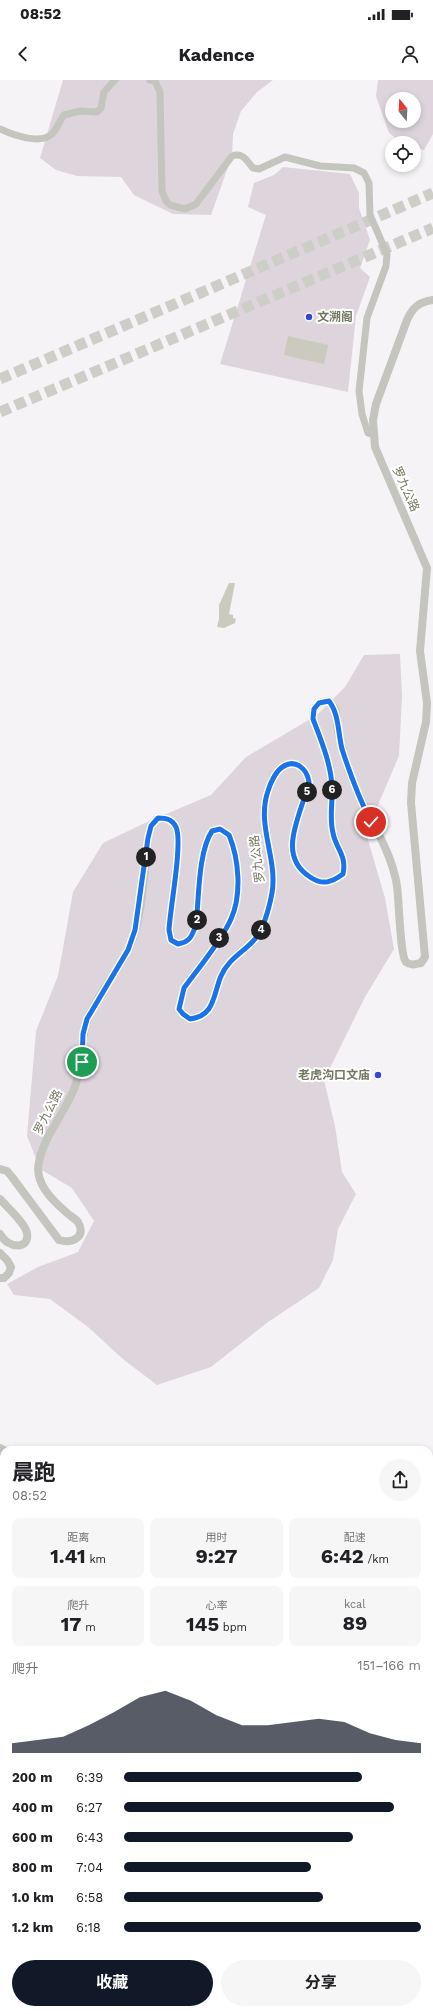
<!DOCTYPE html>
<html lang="zh">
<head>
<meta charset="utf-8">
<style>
  :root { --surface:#fff; --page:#f6f6f6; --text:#202124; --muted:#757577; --accent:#111827 }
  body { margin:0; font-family:"Work Sans","Noto Sans SC",sans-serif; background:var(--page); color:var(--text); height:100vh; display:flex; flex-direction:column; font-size:15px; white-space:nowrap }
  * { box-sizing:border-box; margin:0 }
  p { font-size:13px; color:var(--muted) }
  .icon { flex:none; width:22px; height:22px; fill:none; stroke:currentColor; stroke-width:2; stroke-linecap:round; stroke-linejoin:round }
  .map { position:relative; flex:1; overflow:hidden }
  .details { position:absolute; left:0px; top:1366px; width:433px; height:568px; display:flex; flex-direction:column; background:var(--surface); border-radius:12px 12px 0 0; box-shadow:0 2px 6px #0003 }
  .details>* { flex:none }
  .needle { width:26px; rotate:342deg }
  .buttons { position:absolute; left:385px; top:12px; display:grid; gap:8px }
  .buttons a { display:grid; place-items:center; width:36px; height:36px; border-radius:50%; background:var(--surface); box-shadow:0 2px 6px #0003; font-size:20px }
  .pin { position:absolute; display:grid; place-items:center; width:34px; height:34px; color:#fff; margin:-17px; border:2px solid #fff; border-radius:50%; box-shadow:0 1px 4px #0007 }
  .km { position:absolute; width:20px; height:20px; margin:-10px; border-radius:50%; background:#222; color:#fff; font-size:11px; line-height:20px; text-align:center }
  .round { display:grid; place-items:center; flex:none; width:42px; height:42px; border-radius:21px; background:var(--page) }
  .head { display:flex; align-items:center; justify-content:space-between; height:68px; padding:0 12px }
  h1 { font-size:22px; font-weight:700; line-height:30px }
  .figures { display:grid; grid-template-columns:repeat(3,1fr); gap:6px; height:68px; padding:4px 12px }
  .figures div { display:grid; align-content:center; border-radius:8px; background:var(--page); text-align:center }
  .figures b { font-size:20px; font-weight:700 }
  .figures small { font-size:11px; font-weight:400 }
  .figures p { font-size:11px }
  .chart { height:112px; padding:8px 12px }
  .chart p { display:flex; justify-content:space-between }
  .chart svg { width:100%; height:72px; margin-top:4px; fill:var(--accent); opacity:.7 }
  .action { display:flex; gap:8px; margin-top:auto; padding:8px 12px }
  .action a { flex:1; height:46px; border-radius:24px; background:var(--accent); color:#fff; font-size:16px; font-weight:700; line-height:46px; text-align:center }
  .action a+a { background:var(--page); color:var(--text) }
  ul { padding:0 12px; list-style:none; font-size:13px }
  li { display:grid; grid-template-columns:64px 48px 1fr; align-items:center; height:30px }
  li i { height:10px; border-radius:5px; background:var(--accent) }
  .status { display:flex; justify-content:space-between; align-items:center; height:28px; padding:0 20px; background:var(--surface); direction:ltr }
  .status svg { height:11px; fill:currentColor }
  header { display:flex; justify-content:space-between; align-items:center; height:52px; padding:0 12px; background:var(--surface); font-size:18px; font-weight:700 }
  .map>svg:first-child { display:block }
  .green { fill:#ddd5db; fill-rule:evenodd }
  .water { fill:#cacabe }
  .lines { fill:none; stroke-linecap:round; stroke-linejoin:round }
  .ferry { stroke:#77765e; stroke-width:1; stroke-dasharray:5 4; stroke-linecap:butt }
  .trunk-tunnel { stroke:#cecec9; stroke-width:11; stroke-dasharray:11 5.5; stroke-linecap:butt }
  .primary-casing { stroke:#b7b8af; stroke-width:12 }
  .trunk-casing { stroke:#b6b7af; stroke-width:12 }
  .minor { stroke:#c4c5be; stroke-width:7 }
  .tertiary { stroke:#c4c5be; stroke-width:8 }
  .primary { stroke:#fff; stroke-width:10 }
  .trunk { stroke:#fff; stroke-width:11 }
  .route-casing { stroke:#fff; stroke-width:8 }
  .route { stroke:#1a73e8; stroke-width:5 }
  .poi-dot { fill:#3547d5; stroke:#fff; stroke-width:1.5 }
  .labels { text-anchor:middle; stroke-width:4; stroke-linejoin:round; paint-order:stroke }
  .poi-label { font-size:12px; font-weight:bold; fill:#74775f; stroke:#fff; text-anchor:start }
  .street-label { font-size:12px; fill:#74775f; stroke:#fff }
</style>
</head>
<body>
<div class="status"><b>08:52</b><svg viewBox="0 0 49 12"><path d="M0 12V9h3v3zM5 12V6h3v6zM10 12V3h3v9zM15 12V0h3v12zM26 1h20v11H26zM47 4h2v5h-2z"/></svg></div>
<header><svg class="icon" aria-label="back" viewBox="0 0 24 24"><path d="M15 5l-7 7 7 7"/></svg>Kadence<svg class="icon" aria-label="person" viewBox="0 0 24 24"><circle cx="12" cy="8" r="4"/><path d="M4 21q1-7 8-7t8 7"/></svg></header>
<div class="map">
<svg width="433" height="1934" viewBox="0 0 433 1934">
  <rect width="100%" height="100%" fill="#f5f3f6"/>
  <!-- green -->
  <g class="green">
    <path d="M63 0H273L257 12 241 31 233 54 232 76 211 135 173 134 134 115 121 97 77 96 56 90 40 78Z"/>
    <path d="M378 0H433V54L424 70 414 67V63H402L389 53 376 16ZM392 19H414V41H392Z"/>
    <path d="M283 87 350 94 359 113V128L370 160 360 188 370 197 356 236 348 312 220 284 266 135 248 127 254 103 274 95Z"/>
    <path d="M400 574 402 616 399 676 366 753 385 818 394 869 365 917 324 1000 335 1046 342 1092 356 1114 338 1149 333 1180 319 1208 268 1242 211 1287 157 1305 124 1280 88 1247 50 1219 14 1215 7 1204 38 1187 78 1172 94 1141 72 1108 40 1089 27 1056 36 951 58 896 73 812 103 763 145 743 211 715 246 677 317 635 345 607 364 575Z"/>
    <path d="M0 1844 4 1848V1903L0 1900Z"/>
    <path d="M41 1930H121L126 1934H47Z"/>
  </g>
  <!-- water -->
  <g class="water">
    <path d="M288 256 328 265 324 284 284 275Z"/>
    <path d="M229 503H235L229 534 233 535V538L236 539 235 543 224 548 217 547 219 539V525Z"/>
    <path d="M0 1567 4 1568V1848L0 1844Z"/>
    <path d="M429 1763 433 1764V1934H126L121 1930H429Z"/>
  </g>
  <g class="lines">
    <!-- ferry -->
    <g class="ferry">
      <path d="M0 1701 4 1703"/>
      <path d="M429 1917 433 1918"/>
    </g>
    <!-- trunk-tunnel -->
    <g class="trunk-tunnel">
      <path d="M0 299 433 113"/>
      <path d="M0 332 433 148"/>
    </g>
    <defs>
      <g id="primary">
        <path d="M0 1473 4 1476"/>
        <path d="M0 1496 4 1499"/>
        <path d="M429 1670 433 1671"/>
        <path d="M429 1688 433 1690"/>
      </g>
      <g id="trunk">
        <path d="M0 1909 4 1912"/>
        <path d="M0 1923 4 1926"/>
        <path d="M10 1930 15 1934"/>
        <path d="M26 1930 31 1934"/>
      </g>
    </defs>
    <!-- primary casing -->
    <use href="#primary" class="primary-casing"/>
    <!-- trunk casing -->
    <use href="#trunk" class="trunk-casing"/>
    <!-- minor -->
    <g class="minor">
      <path d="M150 0 155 1 160 12 162 111 166 121 170 125 185 129 196 124 232 76C243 72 247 81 253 88L259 89 285 77 320 86 354 88 364 93 369 103 370 135 387 174 386 186 367 238 359 311 362 334 368 353 374 355"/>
      <path d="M0 49C13 55 40 65 52 54 57 49 60 40 64 35L80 31 97 32 101 28 104 12 115 0"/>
      <path d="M0 1377 4 1382"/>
      <path d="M0 1460 4 1463"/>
    </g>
    <!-- tertiary -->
    <g class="tertiary">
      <path d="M0 1089 7 1091 12 1097 59 1160C72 1164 87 1157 78 1142 76 1139 70 1136 67 1133 52 1120 34 1103 39 1082 44 1056 64 1034 74 1009 84 985 79 960 88 938 98 914 116 894 128 870 143 841 144 791 148 758L151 746 158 738C166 738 172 739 176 747 183 762 170 829 169 850L171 859 178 864C190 862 192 856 196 845 199 819 198 772 212 751L220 749 229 755C239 779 242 815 231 839 222 860 198 889 184 908L179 929 183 934 190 939C215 936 213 915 221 896 228 879 244 872 255 859 265 846 269 829 272 813 278 779 256 745 268 711 270 704 275 693 281 688 295 677 307 689 309 702 302 733 275 775 310 797 323 806 331 802 343 794 347 775 337 769 333 753 329 738 333 722 332 707 331 684 321 660 313 639L314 629 319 623 329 621C331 623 333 626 335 629 337 633 336 641 337 647 340 661 344 674 348 688 361 729 391 765 397 806 399 819 400 876 406 882 411 886 415 884 421 883L425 877 411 723 412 703 426 642 427 623 420 571 427 488 375 367 373 340 376 324 407 240C413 227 419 222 433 220"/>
      <path d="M0 1119C7 1127 25 1143 27 1153 30 1170 8 1169 0 1154"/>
      <path d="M0 1173 7 1180 11 1187 9 1193 4 1198H0"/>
      <path d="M0 1368 4 1370"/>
      <path d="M429 1577 433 1579"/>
      <path d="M429 1660 433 1662"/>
    </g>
    <!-- primary -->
    <use href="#primary" class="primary"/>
    <!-- trunk -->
    <use href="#trunk" class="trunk"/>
  </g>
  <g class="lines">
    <defs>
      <path id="route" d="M82 982 83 954 87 939 128 870 135 850 148 758 151 746 158 738C166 738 172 739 176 747 183 762 170 829 169 850L171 860 178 864C190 862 192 856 196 845 199 819 198 772 212 751L220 749 229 755C239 779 242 815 231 839 222 860 198 889 184 908L179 929 183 934 190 939C215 936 213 915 221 896 228 879 244 872 255 859 265 846 269 829 272 813 278 779 256 745 268 711 270 704 275 693 281 688 295 677 307 689 309 702 302 733 275 775 310 797 323 806 332 802 343 794 347 775 336 769 333 753 329 738 333 722 332 707 331 684 321 660 313 639L314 629 319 623 329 621C339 634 338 653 342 669 350 694 359 718 371 742"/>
    </defs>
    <!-- route casing -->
    <use href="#route" class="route-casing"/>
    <!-- route -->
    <use href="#route" class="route"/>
  </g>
  <!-- markers -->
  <g class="poi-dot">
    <circle cx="309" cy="237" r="4"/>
    <circle cx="378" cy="995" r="4"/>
  </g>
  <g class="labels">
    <!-- poi labels -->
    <g class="poi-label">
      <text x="317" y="241">文溯阁</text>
      <text x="370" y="999" text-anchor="end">老虎沟口文庙</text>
    </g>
    <!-- street labels -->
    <g class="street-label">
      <text transform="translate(406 409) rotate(66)" y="4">罗九公路</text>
      <text transform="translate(257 779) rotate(-97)" y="4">罗九公路</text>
      <text transform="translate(48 1032) rotate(-63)" y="4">罗九公路</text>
    </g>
  </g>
</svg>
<div class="buttons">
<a><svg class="needle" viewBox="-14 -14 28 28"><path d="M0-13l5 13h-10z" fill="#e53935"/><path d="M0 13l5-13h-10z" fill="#757577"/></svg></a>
<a><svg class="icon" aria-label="locate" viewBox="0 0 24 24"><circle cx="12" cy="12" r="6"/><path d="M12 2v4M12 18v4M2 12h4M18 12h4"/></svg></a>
</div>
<div class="pin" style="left:82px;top:982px;background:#1e9e55"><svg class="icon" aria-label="arrive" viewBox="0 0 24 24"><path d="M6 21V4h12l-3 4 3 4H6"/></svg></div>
<div class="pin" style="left:371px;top:742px;background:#d93025"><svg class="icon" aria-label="check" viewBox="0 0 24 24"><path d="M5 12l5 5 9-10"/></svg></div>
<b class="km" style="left:146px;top:777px">1</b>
<b class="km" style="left:197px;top:840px">2</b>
<b class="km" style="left:219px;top:858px">3</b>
<b class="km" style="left:261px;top:850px">4</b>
<b class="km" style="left:307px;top:712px">5</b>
<b class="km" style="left:332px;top:710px">6</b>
<section class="details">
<div class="head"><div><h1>晨跑</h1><p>08:52</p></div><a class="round"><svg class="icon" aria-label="share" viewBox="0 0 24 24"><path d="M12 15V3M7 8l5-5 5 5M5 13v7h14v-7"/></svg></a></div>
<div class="figures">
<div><p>距离</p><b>1.41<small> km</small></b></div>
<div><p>用时</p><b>9:27</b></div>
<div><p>配速</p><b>6:42<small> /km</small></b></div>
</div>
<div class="figures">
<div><p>爬升</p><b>17<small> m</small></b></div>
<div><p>心率</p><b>145<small> bpm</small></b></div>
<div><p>kcal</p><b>89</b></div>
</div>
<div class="chart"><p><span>爬升</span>151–166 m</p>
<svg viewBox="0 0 160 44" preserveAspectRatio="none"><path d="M0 44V38L10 36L20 34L30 27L40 19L50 10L60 6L70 12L80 21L90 27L100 27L110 25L120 23L130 25L140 32L150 36L160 38V44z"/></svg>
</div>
<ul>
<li><b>200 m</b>6:39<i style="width:80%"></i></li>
<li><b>400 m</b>6:27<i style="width:91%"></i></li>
<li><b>600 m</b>6:43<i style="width:77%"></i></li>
<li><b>800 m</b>7:04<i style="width:63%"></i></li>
<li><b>1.0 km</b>6:58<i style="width:67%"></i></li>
<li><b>1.2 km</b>6:18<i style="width:100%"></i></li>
</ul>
<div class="action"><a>收藏</a><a>分享</a></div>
</section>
</div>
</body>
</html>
